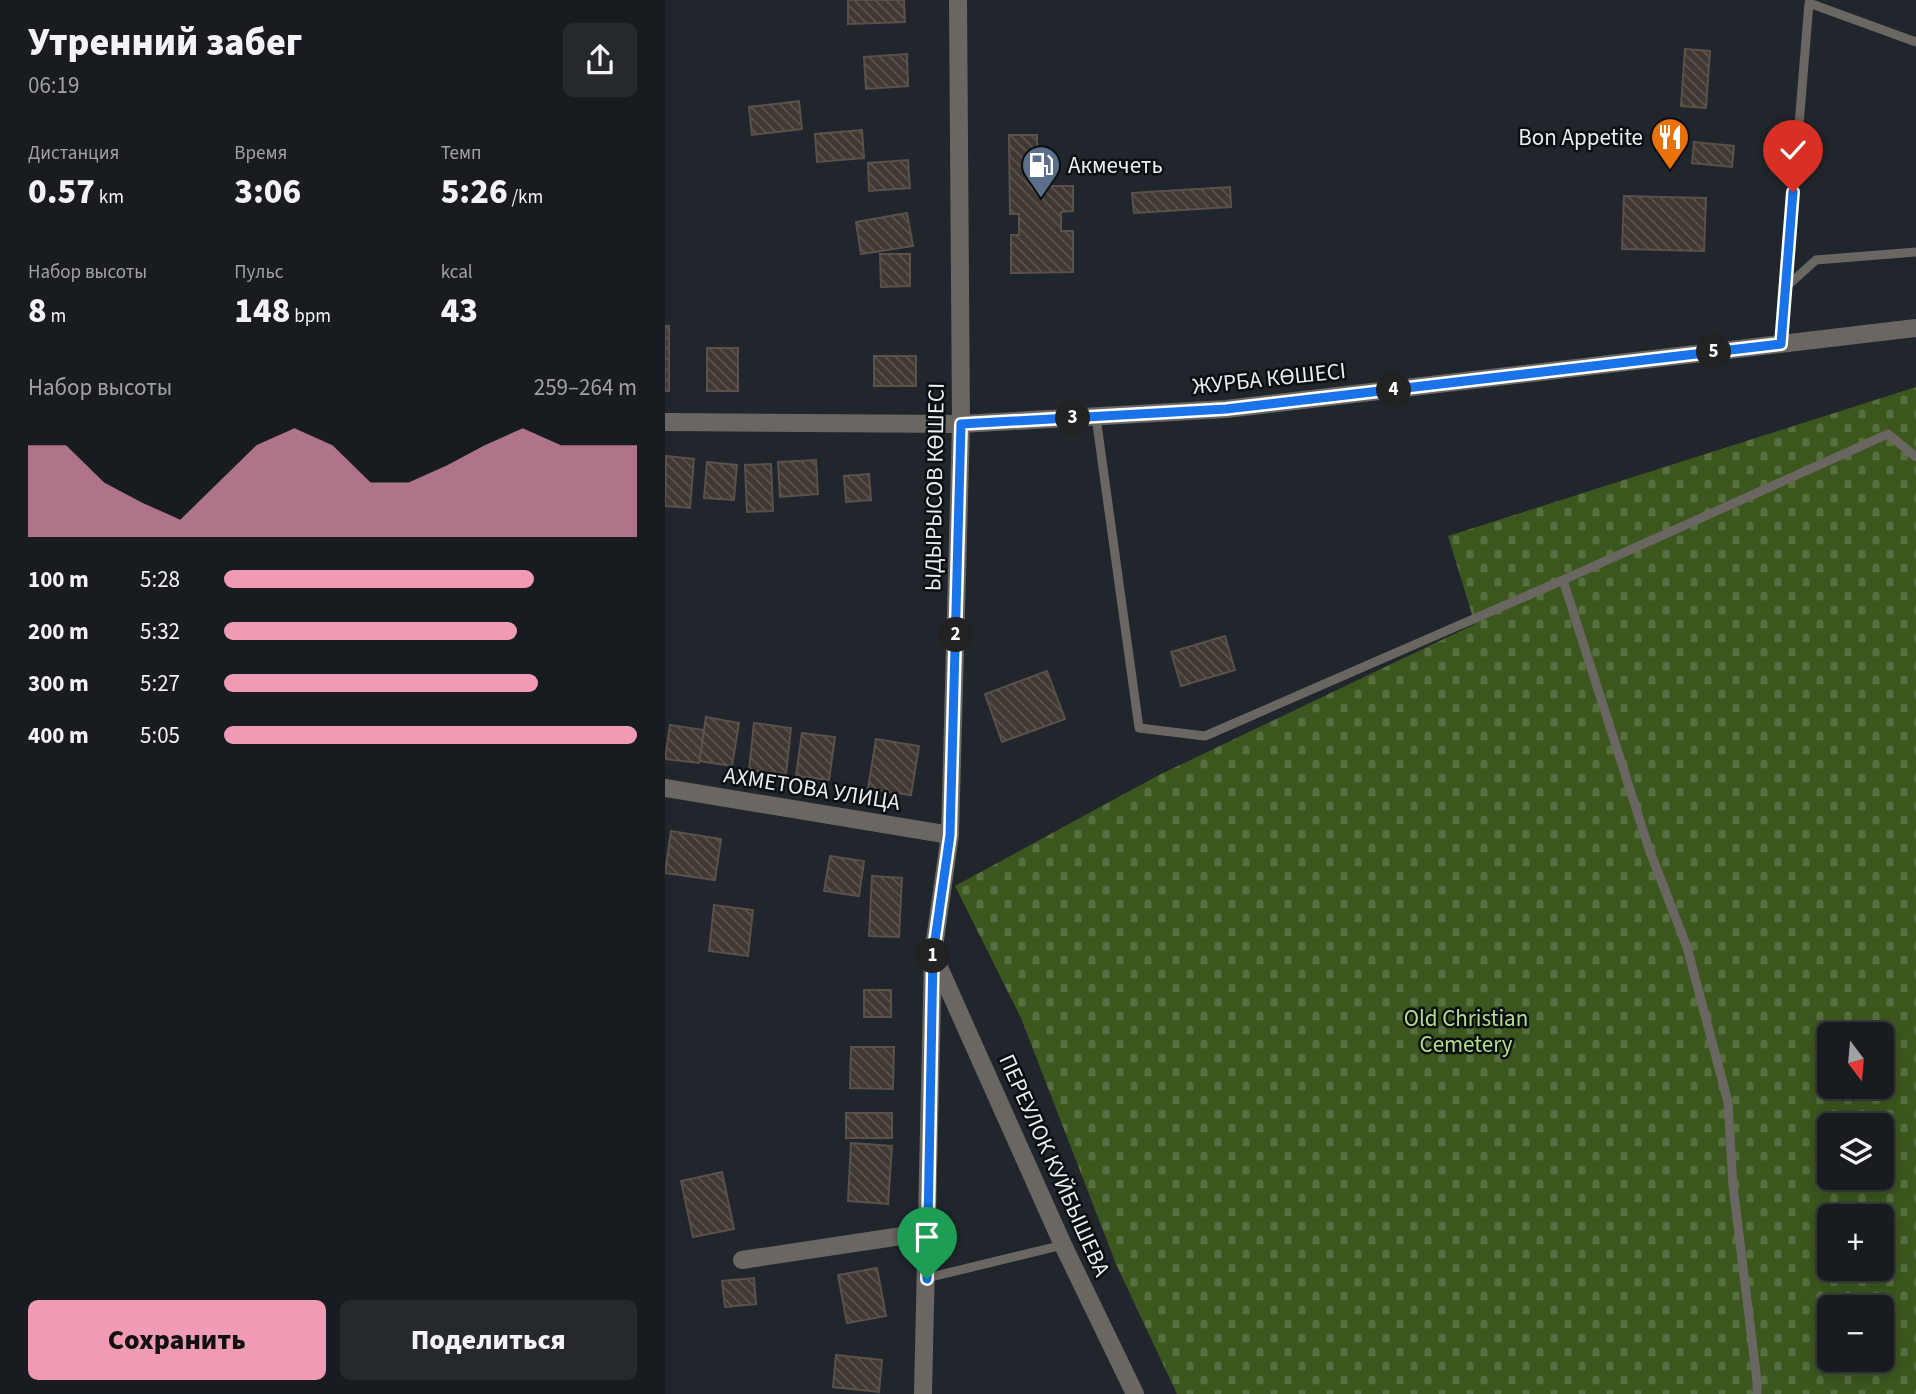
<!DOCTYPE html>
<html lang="ru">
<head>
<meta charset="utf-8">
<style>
  :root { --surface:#181c21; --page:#25292e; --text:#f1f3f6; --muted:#9fa1a5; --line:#363a3f; --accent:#f19ab4 }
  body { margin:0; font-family:"Source Sans 3",sans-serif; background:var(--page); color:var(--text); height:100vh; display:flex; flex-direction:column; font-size:26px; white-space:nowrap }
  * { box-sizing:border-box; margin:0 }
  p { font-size:23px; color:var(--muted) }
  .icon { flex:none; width:38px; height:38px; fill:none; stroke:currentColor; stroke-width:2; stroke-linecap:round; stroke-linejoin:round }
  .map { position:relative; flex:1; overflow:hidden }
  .details { display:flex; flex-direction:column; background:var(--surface); width:665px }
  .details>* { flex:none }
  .needle { width:46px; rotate:164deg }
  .controls { position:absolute; left:1152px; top:1022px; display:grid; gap:14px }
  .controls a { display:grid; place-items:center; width:77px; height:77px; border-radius:10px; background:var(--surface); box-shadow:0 4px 18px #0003,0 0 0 2px var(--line); font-size:35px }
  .pin { position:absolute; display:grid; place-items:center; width:60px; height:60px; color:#fff; margin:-72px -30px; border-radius:50% 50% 50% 0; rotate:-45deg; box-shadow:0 0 7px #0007 }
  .pin .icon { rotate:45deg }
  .km { position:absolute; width:35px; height:35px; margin:-18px; border-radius:50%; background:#222; color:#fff; font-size:19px; line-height:35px; text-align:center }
  .round { display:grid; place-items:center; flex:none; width:74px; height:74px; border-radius:10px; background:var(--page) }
  .summary { display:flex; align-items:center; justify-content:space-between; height:119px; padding:0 28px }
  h1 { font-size:38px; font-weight:800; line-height:52px }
  .stats { display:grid; grid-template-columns:repeat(3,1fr); gap:10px; height:119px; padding:7px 28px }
  .stats div { display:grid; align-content:center }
  .stats b { font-size:35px; font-weight:800 }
  .stats small { font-size:19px; font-weight:400 }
  .stats p { font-size:19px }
  .chart { height:196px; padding:14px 28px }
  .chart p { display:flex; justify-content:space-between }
  .chart svg { width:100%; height:126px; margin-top:7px; fill:var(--accent); opacity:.7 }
  .primary-button { display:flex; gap:14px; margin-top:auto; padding:14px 28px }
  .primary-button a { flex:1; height:80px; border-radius:10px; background:var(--accent); color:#111; font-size:28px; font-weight:800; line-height:80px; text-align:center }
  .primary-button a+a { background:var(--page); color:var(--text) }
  ul { padding:0 28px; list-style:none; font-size:23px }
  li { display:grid; grid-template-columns:112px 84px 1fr; align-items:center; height:52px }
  li i { height:18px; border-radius:9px; background:var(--accent) }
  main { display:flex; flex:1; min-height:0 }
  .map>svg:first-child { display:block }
  .cemetery { fill:url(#cemetery-stones); fill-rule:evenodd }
  .building { fill:url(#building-back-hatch); stroke:#5a514b; stroke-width:2 }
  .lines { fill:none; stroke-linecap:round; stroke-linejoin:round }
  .service { stroke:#6a6763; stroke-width:9 }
  .minor { stroke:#6a6763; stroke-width:18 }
  .tertiary { stroke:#6a6763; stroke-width:18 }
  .route-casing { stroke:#fff; stroke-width:14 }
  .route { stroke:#1a73e8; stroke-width:9 }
  .labels { text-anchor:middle; stroke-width:5; stroke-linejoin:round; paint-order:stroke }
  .poi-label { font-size:23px; fill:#e9edf2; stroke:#0c0f12; text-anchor:end }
  .street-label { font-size:23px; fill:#e9edf2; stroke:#0c0f12 }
  .park-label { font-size:23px; fill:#b3df8b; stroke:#0c0f12 }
</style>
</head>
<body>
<main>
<section class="details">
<div class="summary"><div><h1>Утренний забег</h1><p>06:19</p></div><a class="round"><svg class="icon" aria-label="share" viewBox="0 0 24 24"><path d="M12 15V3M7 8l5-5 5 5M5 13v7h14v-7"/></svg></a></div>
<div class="stats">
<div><p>Дистанция</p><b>0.57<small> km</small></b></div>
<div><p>Время</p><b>3:06</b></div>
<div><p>Темп</p><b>5:26<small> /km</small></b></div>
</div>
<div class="stats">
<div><p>Набор высоты</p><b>8<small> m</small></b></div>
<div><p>Пульс</p><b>148<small> bpm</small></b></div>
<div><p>kcal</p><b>43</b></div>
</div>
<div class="chart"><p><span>Набор высоты</span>259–264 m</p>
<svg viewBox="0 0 160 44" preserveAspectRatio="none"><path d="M0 44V12L10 12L20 25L30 32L40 38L50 25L60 12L70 6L80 12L90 25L100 25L110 19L120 12L130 6L140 12L150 12L160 12V44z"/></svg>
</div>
<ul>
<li><b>100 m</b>5:28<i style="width:75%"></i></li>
<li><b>200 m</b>5:32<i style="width:71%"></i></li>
<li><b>300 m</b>5:27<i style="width:76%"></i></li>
<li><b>400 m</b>5:05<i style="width:100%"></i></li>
</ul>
<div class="primary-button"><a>Сохранить</a><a>Поделиться</a></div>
</section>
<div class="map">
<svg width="1251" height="1394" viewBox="0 0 1251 1394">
  <defs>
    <pattern id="cemetery-stones" width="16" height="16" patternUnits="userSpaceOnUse" patternTransform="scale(1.75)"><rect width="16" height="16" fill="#3c571e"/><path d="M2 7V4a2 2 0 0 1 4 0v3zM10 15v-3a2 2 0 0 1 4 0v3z" fill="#586f3f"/></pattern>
    <pattern id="building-back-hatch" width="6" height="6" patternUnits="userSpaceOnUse" patternTransform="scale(1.75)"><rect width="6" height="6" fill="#403832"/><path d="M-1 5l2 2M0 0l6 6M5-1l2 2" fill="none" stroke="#5c5550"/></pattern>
  </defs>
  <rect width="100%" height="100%" fill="#20262c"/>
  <!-- cemetery -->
  <path class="cemetery" d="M1251 387V1394H512L451 1264 356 1018 290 886 494 775 810 624 783 536ZM1164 1034H1216V1087H1164ZM1164 1125H1216V1178H1164ZM1164 1216H1216V1269H1164ZM1164 1307H1216V1360H1164Z"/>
  <!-- building -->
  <g class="building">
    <path d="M183 0H239L240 22 183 24Z"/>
    <path d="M1020 49 1045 51 1041 108 1016 106Z"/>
    <path d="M242 54 243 86 201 89 199 57Z"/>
    <path d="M134 101 137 129 87 135 84 107Z"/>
    <path d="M197 130 199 158 152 162 150 134Z"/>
    <path d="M344 135H372L373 186H408V211L396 212V231H408V272L346 273V235H354V214H345Z"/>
    <path d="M1029 142 1069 146 1067 167 1027 163Z"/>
    <path d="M243 160 245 188 204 191 203 163Z"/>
    <path d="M565 187 566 207 469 213 467 193Z"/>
    <path d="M959 196 1041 198 1039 251 957 249Z"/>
    <path d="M242 213 248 246 196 254 191 222Z"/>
    <path d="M215 254H245V286L216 287Z"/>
    <rect x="0" y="326" width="4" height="65"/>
    <rect x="42" y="348" width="31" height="43"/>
    <rect x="209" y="356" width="42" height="30"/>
    <path d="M1 456 29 459 25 508 0 506Z"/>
    <path d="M151 460 153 494 115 497 113 462Z"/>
    <path d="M42 462 72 465 69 500 39 498Z"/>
    <path d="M106 464 108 511 82 512 80 465Z"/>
    <path d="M204 474 206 500 181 502 179 476Z"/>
    <path d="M560 636 570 670 516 686 506 652Z"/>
    <path d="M382 671 400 719 337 742 320 694Z"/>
    <path d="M41 717 74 723 67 766 34 761Z"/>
    <path d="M89 723 126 728 121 774 84 770Z"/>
    <path d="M5 725 39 730 34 763 0 759Z"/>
    <path d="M137 733 170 737 164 780 131 776Z"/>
    <path d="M211 739 254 746 246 795 203 789Z"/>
    <path d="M6 831 56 839 50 880 0 873Z"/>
    <path d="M165 856 199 861 194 896 159 891Z"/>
    <path d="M207 876 237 878 234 937 204 936Z"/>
    <path d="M49 905 88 910 83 956 44 951Z"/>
    <rect x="199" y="990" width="27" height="27"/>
    <path d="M186 1047H229L228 1089 185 1088Z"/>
    <rect x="181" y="1113" width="46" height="25"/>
    <path d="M186 1143 227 1146 223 1204 183 1201Z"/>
    <path d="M57 1172 69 1229 28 1237 16 1181Z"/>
    <path d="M212 1268 221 1316 182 1323 173 1275Z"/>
    <path d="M89 1278 91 1304 60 1307 57 1281Z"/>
    <path d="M171 1355 217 1360 214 1392 168 1387Z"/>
  </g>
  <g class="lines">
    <!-- service -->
    <g class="service">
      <path d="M1121 287 1151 260 1251 252"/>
      <path d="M1116 344 1144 3 1251 42"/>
      <path d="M431 417 474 728 540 736 898 580 984 849 1022 947 1063 1102 1068 1186 1092 1381V1394"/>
      <path d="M898 580 1223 434 1251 457"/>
      <path d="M262 1278 398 1245"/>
    </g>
    <!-- minor -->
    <g class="minor">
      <path d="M0 788 285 835"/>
      <path d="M268 954 398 1245 470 1394"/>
      <path d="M77 1260 263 1232"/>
    </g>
    <!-- tertiary -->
    <g class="tertiary">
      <path d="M0 422 296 424 561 409 1251 328"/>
      <path d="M258 1394 268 954 285 835 296 424 293 0"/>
    </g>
  </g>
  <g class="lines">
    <defs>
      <path id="route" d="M262 1279 268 954 285 835 296 424 561 409 1116 344 1128 192"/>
    </defs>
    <!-- route casing -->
    <use href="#route" class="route-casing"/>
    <!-- route -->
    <use href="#route" class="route"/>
  </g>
  <!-- icons -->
  <defs>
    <symbol id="restaurant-pin" viewBox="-11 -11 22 30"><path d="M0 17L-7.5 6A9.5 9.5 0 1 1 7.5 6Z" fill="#e8710a" stroke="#0c0f12"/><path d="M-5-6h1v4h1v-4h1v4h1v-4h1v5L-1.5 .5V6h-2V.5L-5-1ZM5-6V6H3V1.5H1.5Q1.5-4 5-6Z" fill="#fff"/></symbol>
    <symbol id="fuel-pin" viewBox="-11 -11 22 30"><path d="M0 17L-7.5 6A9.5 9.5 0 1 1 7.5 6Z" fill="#5c6f8a" stroke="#0c0f12"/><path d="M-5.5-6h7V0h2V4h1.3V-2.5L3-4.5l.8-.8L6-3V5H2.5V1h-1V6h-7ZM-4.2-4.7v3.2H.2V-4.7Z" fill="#fff"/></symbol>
  </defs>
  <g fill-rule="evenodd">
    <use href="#restaurant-pin" x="983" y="115" width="44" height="60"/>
    <use href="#fuel-pin" x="354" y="143" width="44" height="60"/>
  </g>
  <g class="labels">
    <!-- poi labels -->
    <g class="poi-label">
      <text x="978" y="145">Bon Appetite</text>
      <text x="403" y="173" text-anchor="start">Акмечеть</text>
    </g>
    <!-- street labels -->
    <g class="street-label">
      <text transform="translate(604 378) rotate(-6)" y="8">ЖУРБА КӨШЕСІ</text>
      <text transform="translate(269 487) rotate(-89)" y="8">ЫДЫРЫСОВ КӨШЕСІ</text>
      <text transform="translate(147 788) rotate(9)" y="8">АХМЕТОВА УЛИЦА</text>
      <text transform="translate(390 1165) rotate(66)" y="8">ПЕРЕУЛОК КУЙБЫШЕВА</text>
    </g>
    <!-- park labels -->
    <g class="park-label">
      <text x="801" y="1026">Old Christian<tspan x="801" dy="26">Cemetery</tspan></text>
    </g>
  </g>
</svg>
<div class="controls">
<a><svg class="needle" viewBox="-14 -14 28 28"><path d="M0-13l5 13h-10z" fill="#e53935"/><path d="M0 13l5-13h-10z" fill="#9fa1a5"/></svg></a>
<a><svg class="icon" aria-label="layers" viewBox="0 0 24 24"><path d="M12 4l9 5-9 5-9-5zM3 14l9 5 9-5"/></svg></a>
<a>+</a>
<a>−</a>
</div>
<div class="pin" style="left:262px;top:1279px;background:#1e9e55"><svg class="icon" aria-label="arrive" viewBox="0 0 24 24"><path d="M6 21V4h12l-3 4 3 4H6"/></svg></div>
<div class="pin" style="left:1128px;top:192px;background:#d93025"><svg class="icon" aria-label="check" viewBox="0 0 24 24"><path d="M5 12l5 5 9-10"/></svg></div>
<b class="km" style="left:268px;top:956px">1</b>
<b class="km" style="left:291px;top:635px">2</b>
<b class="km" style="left:408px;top:418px">3</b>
<b class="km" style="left:729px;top:390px">4</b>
<b class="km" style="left:1049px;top:352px">5</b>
</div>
</main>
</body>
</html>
